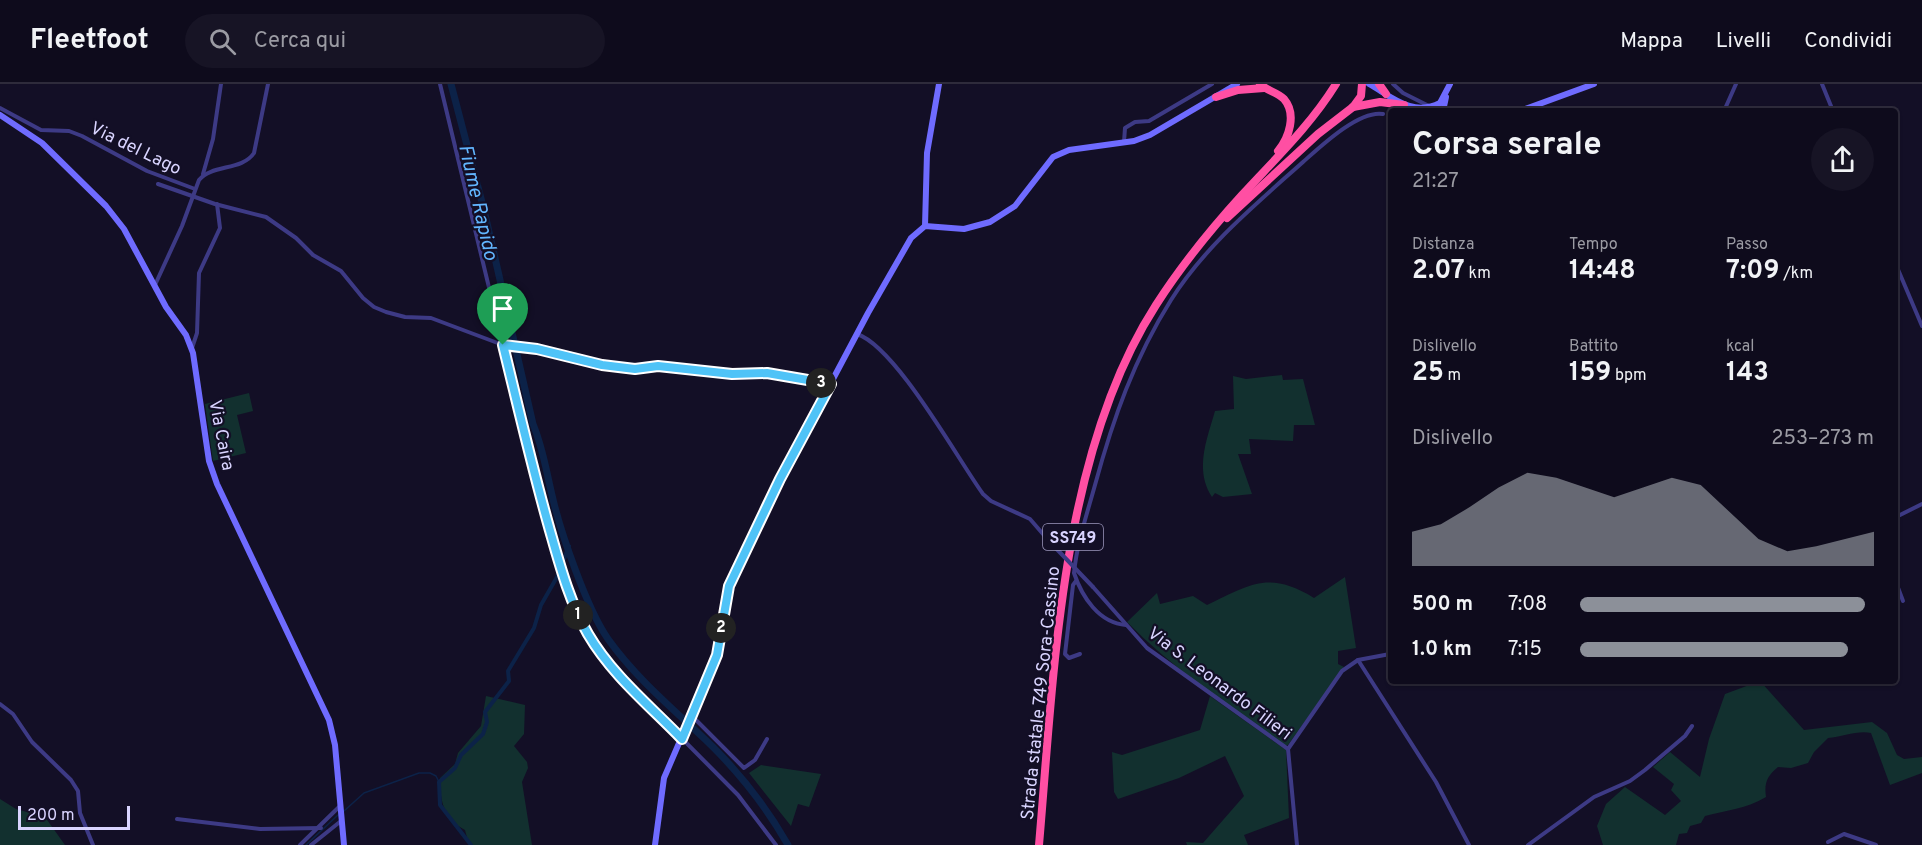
<!DOCTYPE html>
<html lang="it">
<head>
<meta charset="utf-8">
<style>
  :root { --surface:#0e0b1c; --page:#171425; --text:#f1f3f6; --muted:#9b9ba3; --line:#2e2b3b; --accent:#8c9099 }
  body { margin:0; font-family:Overpass,sans-serif; background:var(--page); color:var(--text); height:100vh; display:flex; flex-direction:column; font-size:22px; white-space:nowrap }
  * { box-sizing:border-box; margin:0 }
  p { font-size:20px; color:var(--muted) }
  .icon { flex:none; width:33px; height:33px; fill:none; stroke:currentColor; stroke-width:2; stroke-linecap:round; stroke-linejoin:round }
  .map { position:relative; flex:1; overflow:hidden }
  .side { position:absolute; left:1388px; top:24px; width:510px; height:576px; display:flex; flex-direction:column; background:var(--surface); border-radius:6px; box-shadow:0 2px 4px #0004,0 0 0 2px var(--line) }
  .side>* { flex:none }
  .scale { position:absolute; left:18px; bottom:15px; width:112px; box-sizing:border-box; padding-left:6px; border:3px solid #d9d4ff; border-top:0; font-size:16px; line-height:21px; white-space:nowrap; color:#d9d4ff; -webkit-text-stroke:4px #130f26; paint-order:stroke }
  .pin { position:absolute; display:grid; place-items:center; width:51px; height:51px; color:#fff; margin:-62px -26px; border-radius:50% 50% 50% 0; rotate:-45deg; box-shadow:0 0 6px #0007 }
  .pin .icon { rotate:45deg }
  .km { position:absolute; width:30px; height:30px; margin:-15px; border-radius:50%; background:#222; color:#fff; font-size:16px; line-height:30px; text-align:center }
  .round { display:grid; place-items:center; flex:none; width:63px; height:63px; border-radius:32px; background:var(--page) }
  .overview { display:flex; align-items:center; justify-content:space-between; height:102px; padding:0 24px }
  h1 { font-size:33px; font-weight:700; line-height:45px }
  .stats { display:grid; grid-template-columns:repeat(3,1fr); gap:9px; height:102px; padding:6px 24px }
  .stats div { display:grid; align-content:center }
  .stats b { font-size:26px; font-weight:700 }
  .stats small { font-size:16px; font-weight:400 }
  .stats p { font-size:16px }
  .chart { height:168px; padding:12px 24px }
  .chart p { display:flex; justify-content:space-between }
  .chart svg { width:100%; height:108px; margin-top:6px; fill:var(--accent); opacity:.7 }
  ul { padding:0 24px; list-style:none; font-size:20px }
  li { display:grid; grid-template-columns:96px 72px 1fr; align-items:center; height:45px }
  li i { height:15px; border-radius:8px; background:var(--accent) }
  header { display:flex; align-items:center; gap:36px; box-sizing:border-box; height:84px; padding:0 30px; background:var(--surface); border-bottom:2px solid var(--line) }
  header strong { font-size:28px }
  nav { display:flex; gap:33px; margin-inline-start:auto; font-size:21px }
  .search { width:420px; height:54px; background:var(--page); display:flex; align-items:center; gap:15px; box-sizing:border-box; padding:0 21px; border-radius:33px; color:var(--muted); font-size:22px }
  .map>svg:first-child { display:block }
  .green { fill:#12302f }
  .lines { fill:none; stroke-linecap:round; stroke-linejoin:round }
  .stream { stroke:#0c2248; stroke-width:1.5 }
  .canal { stroke:#0c2248; stroke-width:4 }
  .river { stroke:#0c2248; stroke-width:7 }
  .street { stroke:#3d3a85; stroke-width:4 }
  .secondary { stroke:#6f6bff; stroke-width:6 }
  .highway { stroke:#ff4fa3; stroke-width:8 }
  .street-bridge { stroke:#3d3a85; stroke-width:4 }
  .route-casing { stroke:#fff; stroke-width:12 }
  .route { stroke:#4fc3f7; stroke-width:8 }
  .labels { text-anchor:middle; stroke-width:4.5; stroke-linejoin:round; paint-order:stroke }
  .shield { fill:#130f26; stroke:#9e99be; stroke-width:1.5 }
  .shield-label { font-size:16px; font-weight:bold; fill:#d9d4ff }
  .street-label { font-size:18px; fill:#d9d4ff; stroke:#130f26 }
  .water-label { font-size:20px; font-style:italic; fill:#62b6ff; stroke:#130f26 }
</style>
</head>
<body>
<header>
<strong>Fleetfoot</strong>
<div class="search"><svg class="icon" aria-label="search" viewBox="0 0 24 24"><circle cx="10" cy="10" r="6"/><path d="M15 15l6 6"/></svg>Cerca qui</div>
<nav><a>Mappa</a><a>Livelli</a><a>Condividi</a></nav>
</header>
<div class="map">
<svg width="1922" height="761" viewBox="0 0 1922 761">
  <rect width="100%" height="100%" fill="#130f26"/>
  <!-- green -->
  <g class="green">
    <path d="M1282 291 1283 296 1303 295 1315 341H1294L1293 357 1249 355 1251 370H1238L1252 410 1223 413 1215 409 1212 413C1194 386 1207 355 1215 327L1234 325 1233 292 1246 295Z"/>
    <path d="M249 309 253 327 237 331 246 369 213 377 205 320Z"/>
    <path d="M1345 493 1356 564 1338 567V580L1344 583 1288 661H1284C1230 623 1173 585 1127 538L1157 509 1160 520 1193 512 1207 521C1250 501 1268 486 1314 514Z"/>
    <path d="M1760 597 1804 646 1872 638 1887 649 1897 671 1904 675 1922 673V689L1890 701 1871 649C1858 646 1842 653 1828 654L1814 668 1808 679 1791 684 1778 683C1767 692 1764 699 1766 713 1746 725 1727 726 1705 732L1701 739 1690 742 1687 749 1679 750 1676 761H1603L1597 742 1606 720 1625 703 1665 731 1681 717 1671 706 1674 700 1653 683 1670 668 1700 693 1709 655 1725 610Z"/>
    <path d="M486 612 525 621 524 650 514 662 527 678 528 684 522 698 532 761H469L465 746C443 735 440 716 440 694L455 680 458 669 481 642Z"/>
    <path d="M1210 612 1286 666 1289 734 1244 751 1248 761H1187L1186 758 1203 759 1244 712 1225 672 1179 694 1118 715 1114 708 1112 668 1122 671 1200 646Z"/>
    <path d="M761 681 821 690 809 723 798 720 791 742 749 689Z"/>
    <path d="M0 715 16 725 45 733 65 761H0Z"/>
  </g>
  <g class="lines">
    <!-- stream -->
    <g class="stream">
      <path d="M344 727 364 709 419 689H430L436 692 439 698"/>
      <path d="M306 761 338 731"/>
    </g>
    <!-- canal -->
    <path class="canal" d="M471 761 440 721 439 698 455 684 461 671 483 650 487 638 485 628 509 597 508 587 534 544 541 521 557 493 569 462"/>
    <!-- river -->
    <path class="river" d="M451 0 484 126 533 340C543 364 546 386 552 411 560 447 587 525 608 555 638 597 677 628 713 663 744 694 767 724 788 761"/>
    <!-- street -->
    <g class="street">
      <path d="M440 0 537 403 558 476 577 527 588 549 609 581 738 711 776 761"/>
      <path d="M1393 0 1403 9 1431 23"/>
      <path d="M1822 0 1833 27"/>
      <path d="M0 24 41 46 69 47 82 52 147 87 195 105"/>
      <path d="M1724 27 1736 0"/>
      <path d="M1124 58 1125 44 1135 38 1149 37 1212 0"/>
      <path d="M203 90 213 55 221 0"/>
      <path d="M158 100 215 120 266 133 296 154 313 171 341 187 363 214 374 223 386 228 405 233 431 234 503 261 537 265 602 281 635 285 658 282 732 289H767L830 300"/>
      <path d="M1894 176 1922 242"/>
      <path d="M155 201 182 142 199 96C212 80 242 87 254 69L268 0"/>
      <path d="M857 250C896 263 957 374 983 410L991 417 1030 435 1049 457"/>
      <path d="M192 264 197 249 199 189 220 144 217 120"/>
      <path d="M1894 434 1922 420"/>
      <path d="M1894 493 1903 517"/>
      <path d="M1076 497 1073 501 1065 570 1069 574 1080 570"/>
      <path d="M1093 503 1147 564 1288 665 1297 761"/>
      <path d="M1126 541C1099 539 1082 513 1074 489 1077 459 1087 430 1095 401 1113 335 1134 275 1171 216 1205 162 1256 120 1303 78 1321 62 1359 26 1383 30"/>
      <path d="M1358 576 1436 698 1469 761"/>
      <path d="M0 620 13 630 32 658 71 696 78 707 80 729 93 761"/>
      <path d="M692 632 744 684 755 676 767 655"/>
      <path d="M1288 665 1342 587 1358 576 1390 570"/>
      <path d="M177 735 260 745 321 744"/>
      <path d="M1828 758 1844 750 1876 761"/>
      <path d="M300 761 340 722"/>
      <path d="M311 761 341 737"/>
      <path d="M1528 761 1594 713 1630 697 1645 686 1685 652 1692 642"/>
    </g>
    <!-- secondary -->
    <g class="secondary">
      <path d="M1369 0C1392 13 1413 33 1440 19L1450 0"/>
      <path d="M1443 27 1446 13"/>
      <path d="M1520 27 1594 0"/>
      <path d="M0 31 42 59 106 122 124 145 166 223 186 251 193 269 209 377 217 400 329 636 335 661 344 761"/>
      <path d="M925 142 927 69 939 0"/>
      <path d="M655 761 664 694 717 571 729 502 780 395 868 229 911 154 925 142 964 145 990 138 1015 122 1053 73 1069 66 1134 57 1150 51 1237 0"/>
    </g>
    <!-- highway -->
    <g class="highway">
      <path d="M1260 0C1267 7 1277 8 1284 15 1297 30 1289 54 1278 67"/>
      <path d="M1379 0 1386 10"/>
      <path d="M1216 13 1238 6 1264 4"/>
      <path d="M1353 23 1380 18 1404 21"/>
      <path d="M1227 134 1318 50 1353 23 1361 12 1362 0"/>
      <path d="M1039 761C1054 589 1060 370 1156 221 1181 182 1211 145 1242 111 1275 75 1310 42 1336 0"/>
    </g>
    <!-- street-bridge -->
    <path class="street-bridge" d="M1049 457 1093 503"/>
  </g>
  <g class="lines">
    <defs>
      <path id="route" d="M503 261 537 265 602 281 635 285 658 282 732 290 767 289 831 300 780 395 729 502 717 571 682 655C649 621 612 591 588 550 569 517 559 478 549 443 532 383 518 322 503 261Z"/>
    </defs>
    <!-- route casing -->
    <use href="#route" class="route-casing"/>
    <!-- route -->
    <use href="#route" class="route"/>
  </g>
  <g class="labels">
    <!-- shield labels -->
    <rect class="shield" x="1043" y="440" width="60" height="26" rx="4.5"/>
    <g class="shield-label">
      <text x="1073" y="459">SS749</text>
    </g>
    <!-- street labels -->
    <g class="street-label">
      <text transform="translate(136 64) rotate(26)" y="6">Via del Lago</text>
      <text transform="translate(222 351) rotate(79)" y="6">Via Caira</text>
      <text transform="translate(1220 599) rotate(37)" y="6">Via S. Leonardo Filieri</text>
      <text transform="translate(1040 609) rotate(-84)" y="6">Strada statale 749 Sora-Cassino</text>
    </g>
    <!-- water labels -->
    <g class="water-label">
      <text transform="translate(479 118) rotate(77)" y="7">Fiume Rapido</text>
    </g>
  </g>
</svg>
<div class="scale">200 m</div>
<div class="pin" style="left:503px;top:261px;background:#1e9e55"><svg class="icon" aria-label="arrive" viewBox="0 0 24 24"><path d="M6 21V4h12l-3 4 3 4H6"/></svg></div>
<b class="km" style="left:578px;top:531px">1</b>
<b class="km" style="left:721px;top:544px">2</b>
<b class="km" style="left:821px;top:299px">3</b>
<section class="side">
<div class="overview"><div><h1>Corsa serale</h1><p>21:27</p></div><a class="round"><svg class="icon" aria-label="share" viewBox="0 0 24 24"><path d="M12 15V3M7 8l5-5 5 5M5 13v7h14v-7"/></svg></a></div>
<div class="stats">
<div><p>Distanza</p><b>2.07<small> km</small></b></div>
<div><p>Tempo</p><b>14:48</b></div>
<div><p>Passo</p><b>7:09<small> /km</small></b></div>
</div>
<div class="stats">
<div><p>Dislivello</p><b>25<small> m</small></b></div>
<div><p>Battito</p><b>159<small> bpm</small></b></div>
<div><p>kcal</p><b>143</b></div>
</div>
<div class="chart"><p><span>Dislivello</span>253–273 m</p>
<svg viewBox="0 0 160 44" preserveAspectRatio="none"><path d="M0 44V30L10 27L20 20L30 12L40 6L50 8L60 12L70 16L80 12L90 8L100 11L110 22L120 33L130 38L140 36L150 33L160 30V44z"/></svg>
</div>
<ul>
<li><b>500 m</b>7:08<i style="width:97%"></i></li>
<li><b>1.0 km</b>7:15<i style="width:91%"></i></li>
</ul>
</section>
</div>
</body>
</html>
